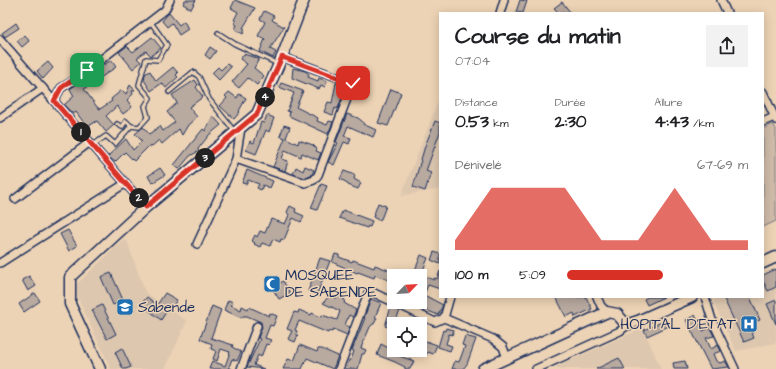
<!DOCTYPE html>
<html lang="fr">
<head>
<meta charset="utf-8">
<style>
  :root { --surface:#fff; --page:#f2f2f2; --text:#202124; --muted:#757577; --accent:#d93025 }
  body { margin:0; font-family:"Architects Daughter",sans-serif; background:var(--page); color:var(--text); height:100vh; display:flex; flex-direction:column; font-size:15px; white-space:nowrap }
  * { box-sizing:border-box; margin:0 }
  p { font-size:13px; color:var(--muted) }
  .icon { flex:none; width:22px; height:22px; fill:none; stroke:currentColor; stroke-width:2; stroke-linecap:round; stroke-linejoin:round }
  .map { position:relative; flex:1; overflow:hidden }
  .details { position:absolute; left:439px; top:12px; width:325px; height:286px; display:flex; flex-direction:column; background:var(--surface); border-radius:0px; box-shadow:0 2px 10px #0003 }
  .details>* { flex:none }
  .needle { width:26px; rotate:65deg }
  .fabs { position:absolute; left:387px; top:269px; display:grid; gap:8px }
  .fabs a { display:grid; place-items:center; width:40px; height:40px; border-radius:0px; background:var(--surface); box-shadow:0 2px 10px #0003; font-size:20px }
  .pin { position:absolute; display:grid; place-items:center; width:34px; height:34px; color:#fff; margin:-17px; border-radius:8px; box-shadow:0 2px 6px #0006 }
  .km { position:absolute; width:20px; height:20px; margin:-10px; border-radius:50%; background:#222; color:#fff; font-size:11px; line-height:20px; text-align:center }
  .round { display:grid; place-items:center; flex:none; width:42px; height:42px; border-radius:0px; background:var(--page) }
  .summary { display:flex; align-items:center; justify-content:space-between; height:68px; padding:0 16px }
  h1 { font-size:22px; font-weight:800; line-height:30px }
  .metrics { display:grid; grid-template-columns:repeat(3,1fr); gap:6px; height:68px; padding:4px 16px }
  .metrics div { display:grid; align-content:center }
  .metrics b { font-size:17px; font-weight:800 }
  .metrics small { font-size:11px; font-weight:400 }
  .metrics p { font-size:11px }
  .chart { height:112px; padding:8px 16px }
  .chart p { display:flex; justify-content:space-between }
  .chart svg { width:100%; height:72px; margin-top:4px; fill:var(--accent); opacity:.7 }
  ul { padding:0 16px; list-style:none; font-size:13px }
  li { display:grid; grid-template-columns:64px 48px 1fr; align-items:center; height:30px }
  li i { height:10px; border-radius:5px; background:var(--accent) }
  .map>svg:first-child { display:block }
  .built { fill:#ddc7af }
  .green { fill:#cfbba8; stroke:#757583 }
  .building { fill:#b9aaa0; stroke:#1b2f5e }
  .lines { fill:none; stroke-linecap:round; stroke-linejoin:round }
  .service-casing { stroke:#1b2f5e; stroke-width:6 }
  .minor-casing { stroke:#1b2f5e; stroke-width:10 }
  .secondary-casing { stroke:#1b2f5e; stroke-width:13 }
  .service { stroke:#edd3b5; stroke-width:3.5 }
  .minor { stroke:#edd3b5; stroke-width:7 }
  .secondary { stroke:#edd3b5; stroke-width:10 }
  .route-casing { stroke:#fff; stroke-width:8 }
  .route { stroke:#d93025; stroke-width:5 }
  .labels { text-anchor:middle; stroke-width:3; stroke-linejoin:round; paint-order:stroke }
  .poi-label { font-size:15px; fill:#1b2f5e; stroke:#edd3b5; text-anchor:start }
</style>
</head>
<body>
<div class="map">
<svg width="776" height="369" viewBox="0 0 776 369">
  <rect width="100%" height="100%" fill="#edd3b5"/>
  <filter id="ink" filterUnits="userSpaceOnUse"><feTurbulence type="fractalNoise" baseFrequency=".025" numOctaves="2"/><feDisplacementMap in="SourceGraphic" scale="8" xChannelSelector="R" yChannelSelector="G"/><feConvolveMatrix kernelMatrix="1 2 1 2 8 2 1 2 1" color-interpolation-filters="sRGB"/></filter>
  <g filter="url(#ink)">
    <!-- built -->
    <g class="built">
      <path d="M439 99 440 189 401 196Z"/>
      <path d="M123 240 127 241 145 292 187 321 165 369H111L76 294V285Z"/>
      <path d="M776 268V343L736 351 713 302 716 297H763V274Z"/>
      <path d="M643 328 661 369H557L555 367Z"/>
    </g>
    <!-- green -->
    <path class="green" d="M773 124 776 129V221L763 227V129Z"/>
    <!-- building -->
    <g class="building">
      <path d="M185 0H196L191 9 183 4Z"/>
      <path d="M235 0 255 8 243 28 245 29 243 34 235 29 237 25 234 23 236 21 234 20 238 12 231 8Z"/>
      <path d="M520 0 527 1 523 13 516 12Z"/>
      <path d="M562 2 571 13H559L554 8Z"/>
      <path d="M264 11 274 16 272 20 284 27 270 49 276 52 273 58 260 51 265 39 258 36 265 22 260 19Z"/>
      <path d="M169 13 179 25 184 21 188 29 179 35 172 23 167 27 162 21Z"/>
      <path d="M16 23 19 28 5 37 2 33Z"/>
      <path d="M25 35 29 41 22 47 17 41Z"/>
      <path d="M152 37 161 48 151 56 146 51 137 58 141 62 133 69 119 52 127 46 133 52Z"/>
      <path d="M210 47 216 51 210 59 205 55Z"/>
      <path d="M244 54 259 59 254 68 264 76 257 85 248 78 239 88 232 82 247 64 240 59Z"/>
      <path d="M111 60 116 67 84 89 97 107 100 109 112 101 111 99 122 90 126 94 130 85 135 90 132 91 133 94 127 100 132 107 123 114 117 106 106 116 114 125 106 132 97 121 87 127 76 112 73 114 64 105 74 96 70 89Z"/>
      <path d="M48 62 53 68 43 79 37 71Z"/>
      <path d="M227 64 231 67 219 80 212 73 218 67 221 70Z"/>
      <path d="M173 67 178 73 176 75 178 77 166 88 162 83 151 91 144 80 145 74 150 71 156 81Z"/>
      <path d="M293 68 305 71 309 74 308 77 318 81 319 78 327 81 325 87 321 85 319 89 292 78Z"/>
      <path d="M195 80 198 85 196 87 203 97 189 107 197 117 188 125 182 135 179 129 162 144 159 140 151 147 149 146 134 161 125 152 115 162 110 158 108 156 126 139 133 150 142 141 135 134 143 127 149 134 160 126 163 131 175 122 167 112 177 103 172 95Z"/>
      <path d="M281 83 303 91 296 107 318 118 317 121 327 125 329 121 333 122 328 134 289 116 290 112 287 111 294 93 279 87Z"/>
      <path d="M336 83 343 86 341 91 344 92 339 106 337 109 335 108 333 115 324 112 328 102 332 103Z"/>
      <path d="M391 89 401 93 388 126 378 123Z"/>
      <path d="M229 92 237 98 239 94 246 98 239 111 240 112 234 119 220 106 227 98 225 96Z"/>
      <path d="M347 114 358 118 363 122V124L376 130 373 137 348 126 344 136 351 138 349 144 344 142 334 165 328 162 338 143 336 142Z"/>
      <path d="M267 115 274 118 269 132 266 130 256 154 246 150 250 141 254 143 261 122 264 123Z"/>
      <path d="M213 116 221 125 209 135 198 149 199 151 190 156 179 169 174 165 203 129 205 131Z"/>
      <path d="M435 121 440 123V132L426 171 431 173 425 191 413 187 425 146Z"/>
      <path d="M284 125 290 127 286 138 298 144 299 140 313 145 317 149 316 151 321 153 318 160 302 153 301 157 285 150 282 159 288 161 285 171 273 167 285 138 280 136Z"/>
      <path d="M305 166 314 170 311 176 305 178 293 174 296 167 303 171Z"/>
      <path d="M160 168 165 175 152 183 148 176Z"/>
      <path d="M247 170 273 181 270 188 263 185 261 190 257 188 259 184 248 180 246 184 242 183Z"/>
      <path d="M344 171 355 175 354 179 361 183 358 189 348 185 346 182 340 179Z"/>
      <path d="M321 184 327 186 317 210 311 208Z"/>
      <path d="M378 203 386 206 381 219 378 220 373 217Z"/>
      <path d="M290 206 296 209 295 212 304 216 301 222 293 218 284 240 281 239 280 242 273 239 270 246 262 243 260 247 254 244 255 243 252 241 255 235 257 237 260 231 265 233 271 219 285 224 289 215 287 212Z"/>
      <path d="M343 210 372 221 370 227 368 226 367 228 339 218Z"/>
      <path d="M68 230 77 246 69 251 60 234Z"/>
      <path d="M434 252 440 254V264L431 260Z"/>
      <path d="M335 254 339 255V257L352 262 353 260 374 268 375 265 396 273 394 282 375 275 374 278 358 272 357 273 332 262Z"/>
      <path d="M421 255 428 258 421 275 434 280V278L437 279 440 271V289L428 285 424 295 443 305 438 315 406 302H420V275L414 273Z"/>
      <path d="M320 258 330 261 317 294 308 291Z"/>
      <path d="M776 269V287L768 291 763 281V275Z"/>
      <path d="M111 273 123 300 113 305 101 277Z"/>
      <path d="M29 276 36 286 28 291 22 280Z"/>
      <path d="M283 281 290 293 279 299 272 288Z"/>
      <path d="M35 293 40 301 24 312 19 304Z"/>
      <path d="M165 293 177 300 171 309 169 307 161 320 141 304 147 297 157 305Z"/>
      <path d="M329 296 337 298 338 296 345 300 344 303 356 310 353 317 349 315 345 325 350 327 347 335 333 329 332 332 329 331 328 333 299 321 295 330 297 331 296 335H298L295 342 288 339 292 331 287 329 294 312 298 313 299 310 311 315 312 313 321 317 322 315 337 320 340 311 323 303Z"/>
      <path d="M556 297H586L592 309 575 317 574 313 566 317Z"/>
      <path d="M648 297H664L647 305 644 299Z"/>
      <path d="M723 297H750L760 320 748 324 754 338 744 342Z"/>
      <path d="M371 299 381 303 375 317 377 318 374 324H373L370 327 361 348 366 350 364 354H362L358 369H346L349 360H351L354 351 352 350 365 318H364Z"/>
      <path d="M228 300 233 302 231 305 241 310 242 306 248 309 249 307 269 316 270 313 277 316 273 326 270 325 265 338 271 340 269 345 266 344 261 357 258 355 254 365 264 369 247 367 260 339 258 338 262 327 261 322 247 316H243L242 318 224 310Z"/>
      <path d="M776 300V324L767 304Z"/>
      <path d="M102 305 116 334 107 339 92 310Z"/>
      <path d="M212 306 221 310 211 338 233 345 232 347 241 352 237 361 232 359 229 367 232 369H209L212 361 225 366 230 352 221 349 217 361 213 359 216 351 211 349 212 344 200 339Z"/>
      <path d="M391 307 400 311 394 324V329L385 326Z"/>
      <path d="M695 315 703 331 710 328 714 336 706 338 711 349 718 345 721 351 713 354 716 361 720 363 725 361 729 367 711 369 686 320Z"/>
      <path d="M666 320 669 326 647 336 644 330Z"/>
      <path d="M446 328 454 330 452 335 449 334 446 344 452 346 450 351 438 347 443 330 445 331Z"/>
      <path d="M465 336 476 339 467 364 463 369H452L455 361 459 362 465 346 462 345Z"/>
      <path d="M420 339 437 345 433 354 428 352 426 355 418 351 420 350Z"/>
      <path d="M381 344 400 354 399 356 414 361 410 369H405V367L395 362 377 355Z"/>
      <path d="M300 345 317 352 318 349H322L338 356 333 369 307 358 302 369H283L288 359 294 361Z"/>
      <path d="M122 348 131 367 126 369H123L115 352Z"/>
      <path d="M619 358 625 369H596Z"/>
      <path d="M685 361 687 369H674L673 363Z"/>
    </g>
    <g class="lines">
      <defs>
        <g id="service">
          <path d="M218 33 235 44 278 64"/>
          <path d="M169 92 193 72 199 77 209 99 235 132"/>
          <path d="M117 124 122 127 126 121 131 126"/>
          <path d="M93 145 106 136 115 144 131 126 139 127 148 117 145 106 150 98 139 85 146 59 158 60 167 45 150 21"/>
        </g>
        <g id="minor">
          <path d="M721 0 727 13"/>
          <path d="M500 13 504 0"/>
          <path d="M0 39 146 207"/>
          <path d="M763 92 776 120"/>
          <path d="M54 101 61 88 76 79 165 10 170 0"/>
          <path d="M0 118 43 88"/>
          <path d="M763 122 774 117"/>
          <path d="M236 159 305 183 314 180 318 175 353 83 282 57"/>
          <path d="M15 199 90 142"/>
          <path d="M197 244 236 159 241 128"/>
          <path d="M0 263 126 183"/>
          <path d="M597 297 601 306 607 312"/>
          <path d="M705 297 712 320 735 369"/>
          <path d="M444 318 450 297"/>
          <path d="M241 369 257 326"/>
          <path d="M339 369 368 293 372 292 435 322 444 318 493 339 503 347 507 358"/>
          <path d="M536 369 620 331 629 324"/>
        </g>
        <g id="secondary">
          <path d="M763 263 776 257"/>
          <path d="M100 369 70 304V277L146 207 257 114 282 57 304 0"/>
          <path d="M483 369 607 312 617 314 623 321 629 324 638 321 692 297"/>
        </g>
      </defs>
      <!-- service casing -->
      <use href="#service" class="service-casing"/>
      <!-- minor casing -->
      <use href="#minor" class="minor-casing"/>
      <!-- secondary casing -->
      <use href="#secondary" class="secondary-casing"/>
      <!-- service -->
      <use href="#service" class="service"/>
      <!-- minor -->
      <use href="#minor" class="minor"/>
      <!-- secondary -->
      <use href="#secondary" class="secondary"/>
    </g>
  </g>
  <g class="lines" filter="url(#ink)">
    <defs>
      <path id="route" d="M87 70 61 88 54 101 146 207 257 114 282 57 353 83"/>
    </defs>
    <!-- route casing -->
    <use href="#route" class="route-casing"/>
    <!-- route -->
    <use href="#route" class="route"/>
  </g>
  <!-- icons -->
  <defs>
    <symbol id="mosque-square" viewBox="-11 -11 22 22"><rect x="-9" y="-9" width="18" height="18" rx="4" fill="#1f6fb2" stroke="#edd3b5"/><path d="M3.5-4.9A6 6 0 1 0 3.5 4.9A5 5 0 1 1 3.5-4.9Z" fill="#fff"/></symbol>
    <symbol id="school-square" viewBox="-11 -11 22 22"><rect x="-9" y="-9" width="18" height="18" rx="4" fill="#1f6fb2" stroke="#edd3b5"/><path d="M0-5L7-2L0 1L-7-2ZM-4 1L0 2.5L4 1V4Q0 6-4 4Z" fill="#fff"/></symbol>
    <symbol id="hospital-square" viewBox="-11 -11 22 22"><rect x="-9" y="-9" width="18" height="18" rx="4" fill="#1f6fb2" stroke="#edd3b5"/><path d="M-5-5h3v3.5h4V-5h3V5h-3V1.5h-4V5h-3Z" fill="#fff"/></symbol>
  </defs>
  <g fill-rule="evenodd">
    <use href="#mosque-square" x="262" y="274" width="20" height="20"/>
    <use href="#school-square" x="115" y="297" width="20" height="20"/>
    <use href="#hospital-square" x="739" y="314" width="20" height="20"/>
  </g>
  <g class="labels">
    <!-- poi labels -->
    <g class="poi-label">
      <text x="285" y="280">MOSQUEE<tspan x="285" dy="17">DE SABENDE</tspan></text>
      <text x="138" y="312">Sabende</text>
      <text x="736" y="329" text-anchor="end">HOPITAL D'ETAT</text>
    </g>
  </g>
</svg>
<div class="fabs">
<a><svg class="needle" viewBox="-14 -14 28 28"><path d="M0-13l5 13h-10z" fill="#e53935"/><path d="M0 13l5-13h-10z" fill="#757577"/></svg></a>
<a><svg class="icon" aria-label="locate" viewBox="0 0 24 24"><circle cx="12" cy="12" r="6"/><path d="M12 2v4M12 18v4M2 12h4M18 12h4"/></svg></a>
</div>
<div class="pin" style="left:87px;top:70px;background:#1e9e55"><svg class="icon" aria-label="arrive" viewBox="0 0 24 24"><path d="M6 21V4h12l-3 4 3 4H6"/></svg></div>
<div class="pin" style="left:353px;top:83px;background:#d93025"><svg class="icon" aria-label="check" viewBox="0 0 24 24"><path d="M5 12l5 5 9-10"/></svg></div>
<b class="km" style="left:81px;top:132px">1</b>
<b class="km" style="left:139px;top:198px">2</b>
<b class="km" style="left:205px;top:158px">3</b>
<b class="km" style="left:265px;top:97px">4</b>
<section class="details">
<div class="summary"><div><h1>Course du matin</h1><p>07:04</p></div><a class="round"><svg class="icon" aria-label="share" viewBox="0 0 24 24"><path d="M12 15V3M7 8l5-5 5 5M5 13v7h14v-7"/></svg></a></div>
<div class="metrics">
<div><p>Distance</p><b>0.53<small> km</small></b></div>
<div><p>Durée</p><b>2:30</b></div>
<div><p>Allure</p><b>4:43<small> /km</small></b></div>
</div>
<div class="chart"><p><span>Dénivelé</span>67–69 m</p>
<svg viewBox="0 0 160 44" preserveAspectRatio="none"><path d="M0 44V38L10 22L20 6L30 6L40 6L50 6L60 6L70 22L80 38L90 38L100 38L110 22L120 6L130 22L140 38L150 38L160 38V44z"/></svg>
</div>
<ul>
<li><b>100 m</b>5:09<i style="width:53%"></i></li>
</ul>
</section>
</div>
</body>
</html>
